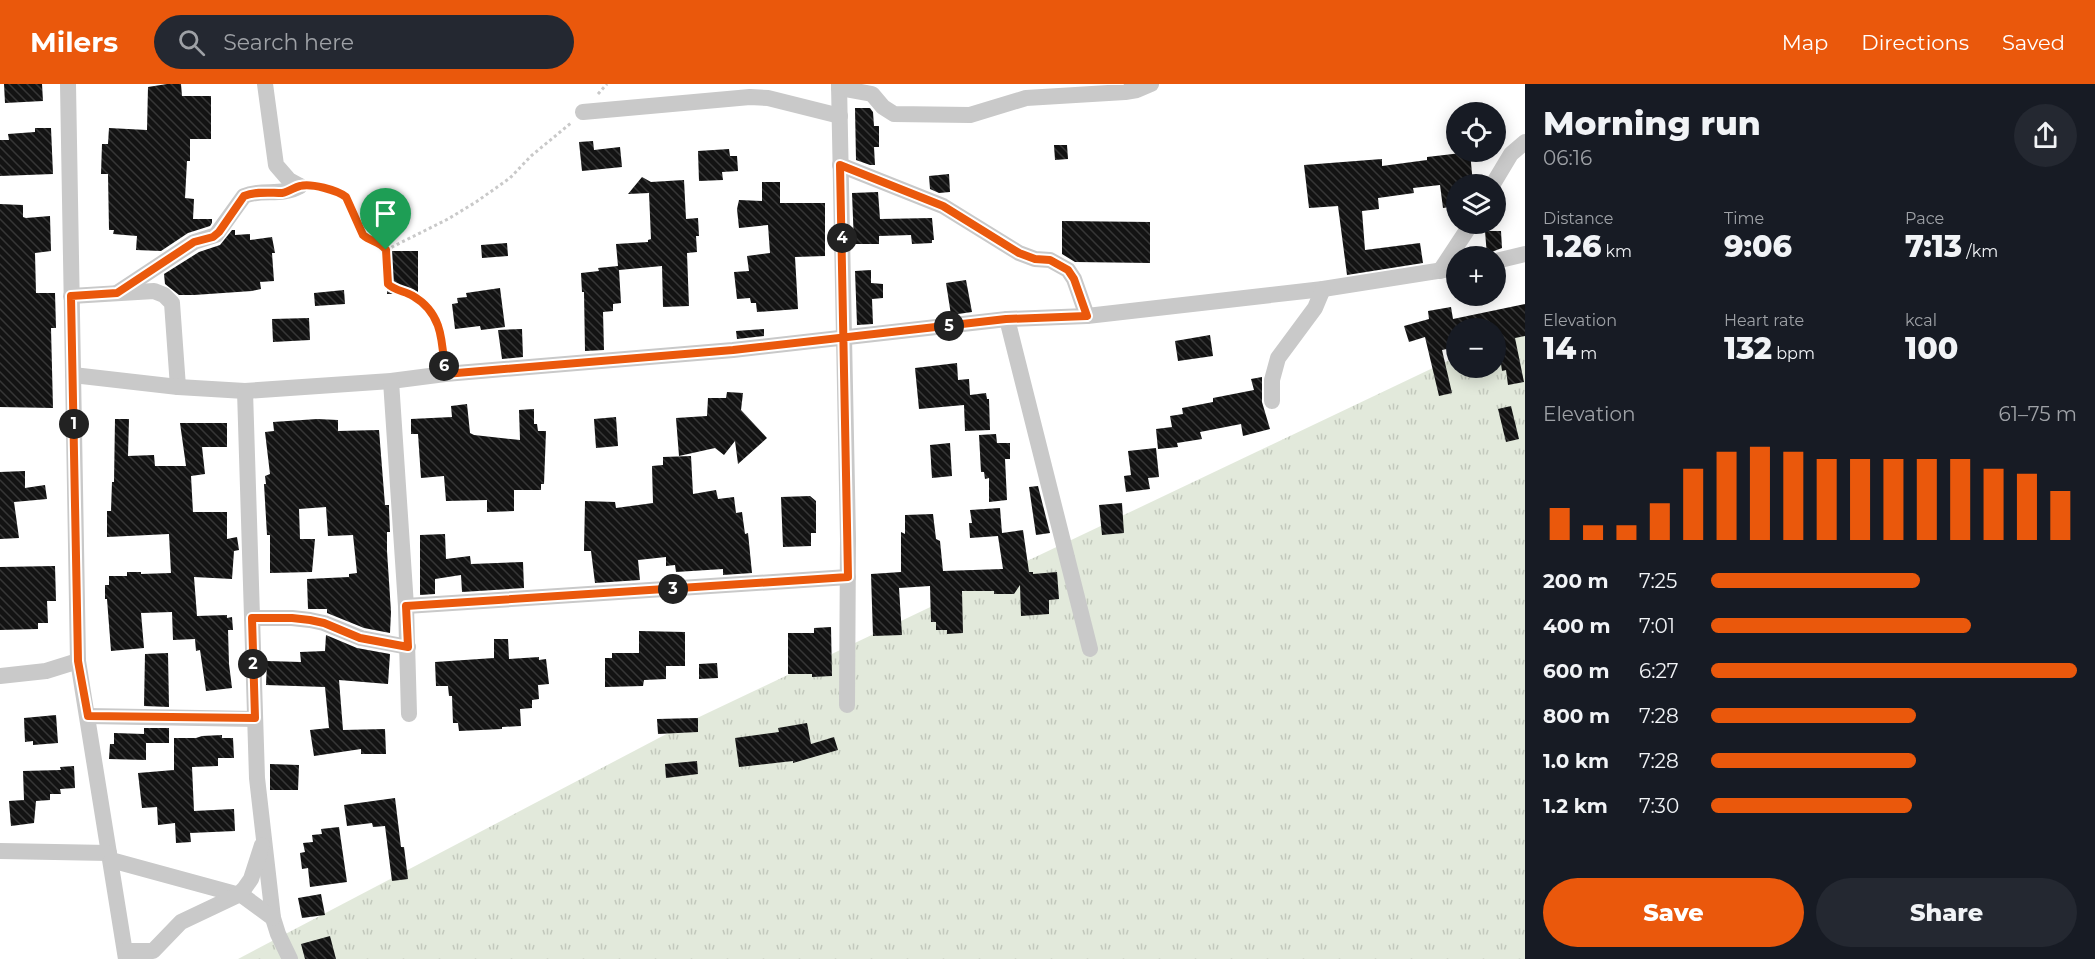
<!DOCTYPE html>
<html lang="en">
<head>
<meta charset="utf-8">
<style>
  :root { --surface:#171b24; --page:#242831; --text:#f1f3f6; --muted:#9ea1a6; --accent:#ea580c }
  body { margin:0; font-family:Montserrat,sans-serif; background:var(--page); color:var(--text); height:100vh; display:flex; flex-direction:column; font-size:22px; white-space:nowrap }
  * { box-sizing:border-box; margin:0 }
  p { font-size:20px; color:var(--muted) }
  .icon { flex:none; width:33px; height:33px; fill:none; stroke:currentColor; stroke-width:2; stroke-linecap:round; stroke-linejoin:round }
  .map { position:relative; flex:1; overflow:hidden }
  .side { display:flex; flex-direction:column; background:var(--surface); width:570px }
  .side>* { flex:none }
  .buttons { position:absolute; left:1446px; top:18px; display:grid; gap:12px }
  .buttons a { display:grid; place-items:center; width:60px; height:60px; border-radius:50%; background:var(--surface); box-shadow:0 3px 15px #0003; font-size:30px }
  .pin { position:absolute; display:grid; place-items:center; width:51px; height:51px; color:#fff; margin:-62px -26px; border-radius:50% 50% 50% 0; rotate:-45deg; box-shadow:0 0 6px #0007 }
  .pin .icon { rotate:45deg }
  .km { position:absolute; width:30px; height:30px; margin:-15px; border-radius:50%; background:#222; color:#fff; font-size:16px; line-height:30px; text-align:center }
  .round { display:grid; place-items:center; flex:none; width:63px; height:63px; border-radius:32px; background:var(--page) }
  .head { display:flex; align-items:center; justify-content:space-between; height:102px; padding:0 18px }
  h1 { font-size:33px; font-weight:800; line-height:45px }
  .stats { display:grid; grid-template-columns:repeat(3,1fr); gap:9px; height:102px; padding:6px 18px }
  .stats div { display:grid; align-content:center }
  .stats b { font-size:30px; font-weight:800 }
  .stats small { font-size:16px; font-weight:400 }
  .stats p { font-size:16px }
  .chart { height:168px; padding:12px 18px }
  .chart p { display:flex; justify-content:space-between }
  .chart svg { width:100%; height:108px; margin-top:6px; stroke:var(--accent); stroke-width:6 }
  .primary-button { display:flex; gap:12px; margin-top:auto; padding:12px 18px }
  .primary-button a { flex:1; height:69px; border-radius:36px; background:var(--accent); color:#fff; font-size:24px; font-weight:800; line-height:69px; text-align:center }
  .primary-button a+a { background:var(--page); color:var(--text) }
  ul { padding:0 18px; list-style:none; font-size:20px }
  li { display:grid; grid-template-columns:96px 72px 1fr; align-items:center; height:45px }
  li i { height:15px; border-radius:8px; background:var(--accent) }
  header { display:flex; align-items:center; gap:36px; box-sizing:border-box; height:84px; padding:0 30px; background:var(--accent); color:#fff }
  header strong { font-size:28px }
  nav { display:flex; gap:33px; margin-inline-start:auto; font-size:21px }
  .search { width:420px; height:54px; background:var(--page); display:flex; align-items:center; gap:15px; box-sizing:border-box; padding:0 21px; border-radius:33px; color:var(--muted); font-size:22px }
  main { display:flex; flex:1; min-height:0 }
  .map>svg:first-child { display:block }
  .grass { fill:url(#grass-tufts) }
  .building { fill:url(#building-back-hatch) }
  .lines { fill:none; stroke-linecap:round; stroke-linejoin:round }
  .path { stroke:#c9c9c9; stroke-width:3; stroke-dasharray:3 3; stroke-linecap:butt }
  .minor { stroke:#c9c9c9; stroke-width:16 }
  .route-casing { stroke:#fff; stroke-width:12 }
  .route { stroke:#ea580c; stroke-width:8 }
</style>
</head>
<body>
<header>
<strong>Milers</strong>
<div class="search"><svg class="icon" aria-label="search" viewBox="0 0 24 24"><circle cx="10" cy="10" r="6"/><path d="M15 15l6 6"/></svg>Search here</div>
<nav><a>Map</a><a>Directions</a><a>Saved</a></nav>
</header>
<main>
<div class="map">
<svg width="1525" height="875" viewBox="0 0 1525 875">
  <defs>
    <pattern id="grass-tufts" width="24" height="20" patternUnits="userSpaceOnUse" patternTransform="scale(1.5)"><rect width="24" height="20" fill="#e2e9db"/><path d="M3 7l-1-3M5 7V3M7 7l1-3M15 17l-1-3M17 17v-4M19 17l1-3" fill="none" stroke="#c2c8bc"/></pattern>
    <pattern id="building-back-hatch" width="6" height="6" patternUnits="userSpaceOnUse" patternTransform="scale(1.5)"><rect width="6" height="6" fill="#131313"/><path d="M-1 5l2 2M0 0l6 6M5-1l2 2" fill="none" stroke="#363636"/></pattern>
  </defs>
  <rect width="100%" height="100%" fill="#fff"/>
  <!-- grass -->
  <path class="grass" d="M1525 240V875H238L695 635 1456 273V284H1496V254Z"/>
  <!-- building -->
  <g class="building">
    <path d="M4 0H42L43 17 5 19Z"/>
    <path d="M167 0H181L182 12H211V55H190V77H187L185 114 194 115 193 135H212V139L210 142 188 149 161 167 136 166 137 152 113 150 114 146H109L108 90H101L102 60H108L109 44 147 46 148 3Z"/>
    <path d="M855 24H870L873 28 874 42H879V63H874L875 81H870L856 76Z"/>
    <path d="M35 44H51L53 90 0 92V56H9L8 50 35 48Z"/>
    <path d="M593 57 594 66 620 63 622 83 582 87 579 58Z"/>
    <path d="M1054 61H1067L1068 75 1055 76Z"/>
    <path d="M729 65 730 72H737L738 87 722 88 723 96 699 97 698 67Z"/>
    <path d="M1470 68 1473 100H1456V122L1443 124 1440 101 1413 104 1414 109 1378 114 1379 125 1362 127 1365 166 1420 159 1423 179 1347 191 1338 122 1309 124 1304 81 1382 75V82L1427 76V73Z"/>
    <path d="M949 90 950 108 939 109 930 105 929 92Z"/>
    <path d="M642 93 651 98 684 96 686 135 698 134 699 152H696L697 168 687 169 689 222 663 223 662 182 619 186 621 219 613 220V227L603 228 604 266 585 267 584 208H582L581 189 599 187 598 184 618 182 616 160 648 158V156L651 155 649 109 628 110Z"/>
    <path d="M762 98H780V119H825V172L795 173 798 225 757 228 756 219H751L750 214 737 215 734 188 749 187 747 172 770 169 768 141 739 144 737 125 739 116 762 117Z"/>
    <path d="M878 108 880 135 932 134 934 156H932V159L912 160 911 151 879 152V160H854L852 109Z"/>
    <path d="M0 120 23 121V133L26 134 50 132 51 167 35 169 36 209H55L56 244H51L53 324 0 323Z"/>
    <path d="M1062 137 1150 138V179L1075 178 1062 170Z"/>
    <path d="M232 146H235V151L250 150V156L272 153 275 169H272L274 197 260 198 261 205 252 207 194 211H179L165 200 164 190 199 168 220 161Z"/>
    <path d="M1485 147H1501L1502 164 1489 169 1487 172Z"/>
    <path d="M507 159 508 172 482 174 481 161Z"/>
    <path d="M390 167H418V210H387Z"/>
    <path d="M871 186V199L883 200V214L872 215 873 240 857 241 855 187Z"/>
    <path d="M966 196 972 228 951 231 946 199Z"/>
    <path d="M500 204 505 243 481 246 480 242 455 245 452 220 458 219 457 214 467 213 466 209Z"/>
    <path d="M344 206 345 220 315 222 314 209Z"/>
    <path d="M1525 220V252L1515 254 1524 298 1508 301 1506 286 1502 287 1496 244H1456V263L1442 266 1452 309 1439 312 1425 253 1409 258 1404 242 1429 235 1428 227 1451 223 1453 235Z"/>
    <path d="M309 234 310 256 273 258 272 235Z"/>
    <path d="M522 245 523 273 502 275 498 246Z"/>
    <path d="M764 245V252L737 255 736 247Z"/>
    <path d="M1210 251 1213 272 1178 277 1175 257Z"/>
    <path d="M957 279 958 296 969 295 970 311 986 309 987 315H989L990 346 965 347 964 321 919 325 915 284Z"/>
    <path d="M1262 293V318L1270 345 1243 352 1241 340 1200 348 1202 355 1177 359 1178 363 1158 365 1156 345 1172 343 1170 332 1183 330 1182 324 1213 318V314L1254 306 1251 295Z"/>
    <path d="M727 308 743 309 741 326 767 354 738 380 735 357 724 371 715 364 679 372 676 334 707 332 708 314H726Z"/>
    <path d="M467 320 470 349 474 351 520 356 519 326 534 325V340H537L538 347H546L544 400H541V406H514V427L487 428V416L446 417 444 392 421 394 418 350H411V335L452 333 451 322Z"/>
    <path d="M1511 322 1519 355 1506 358 1498 325Z"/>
    <path d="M616 333 618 362 596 364 594 335Z"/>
    <path d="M115 335H129L128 372 154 371 155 382H186L180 339H227V363H202L205 390 191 392 193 428H227V455L237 453 239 466 234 467 232 495 194 493 197 532 227 531V534L232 533 233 546H228L229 580 232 604 206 607 200 566 196 567 195 555 173 556 172 528 141 529 144 564 111 567 107 515H105V501H109V492H127V488H141V490L171 489 169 450 107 453V427H111L112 398H114Z"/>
    <path d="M317 335 338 336V347L379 346 385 421H389V425L390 448H387V467L391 528 390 549 364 544 327 529V525H308L307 495 349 493V490L357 489 353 451 328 452 326 423 299 425 300 455H315L312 488 270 489V451H267L264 400H266L265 392 270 390 265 348 274 347 273 338Z"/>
    <path d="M996 350 997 359H1010V375H1005L1007 416 989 418V394L985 395 984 388H981L979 351Z"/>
    <path d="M950 359 952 392 932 394 930 361Z"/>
    <path d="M1156 364 1159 393 1148 394 1150 405 1126 408 1124 392 1131 391 1128 367Z"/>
    <path d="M691 372 693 410 716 406 718 415 734 413 736 429 742 428 745 450 748 449 752 489 723 491V485L676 488 675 481 666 482V473L638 476 640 496 595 499 591 467H584L585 417 615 418 616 424 653 419 652 382 663 381V373Z"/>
    <path d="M25 387V404L45 401 47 415 14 418 19 454 0 455V388Z"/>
    <path d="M1038 402 1050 449 1036 451 1029 403Z"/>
    <path d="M810 412 816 417V449H811V462L783 463 781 413Z"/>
    <path d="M1122 419 1124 449 1102 451 1099 421Z"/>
    <path d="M1000 424 1002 449 1023 446 1029 488H1033V490L1057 488 1059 515 1049 516V530L1021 532 1020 501 1014 510H994V507H962L963 549 947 550V546H936V538H931L930 502 899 504 902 551 873 552 871 490 901 488V448L905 450V431L933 430 936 455 940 457 943 487 1003 485 998 452 970 454 969 439H972L970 426Z"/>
    <path d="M445 450 446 475 470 472 471 480 523 478 524 504 462 508 461 491 435 495V510L420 511V451Z"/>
    <path d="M55 482 56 517H47L48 539H38V545L0 546V483Z"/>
    <path d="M831 543 832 592 812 593V590H788V549H814V544Z"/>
    <path d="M639 547 685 548V582H666V595L644 596 643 602 605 603V574H612V569H639Z"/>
    <path d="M326 551 357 564 390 570 388 600 339 596 343 646 385 645 386 670H361V665L314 672 310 646 329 644 325 603 266 601 267 577 301 578 300 568 325 567Z"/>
    <path d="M494 555H508L509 575 539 573V576L546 575 549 600 538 601 539 615 532 616V624L520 625 521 642 502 643V645L459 647 458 639H453L452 612H449L448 602H436L435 578 494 574Z"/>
    <path d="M168 569 169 623 144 622 145 570Z"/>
    <path d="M717 579 718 594 699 595V580Z"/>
    <path d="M56 631 58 659 33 661V657L25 658 24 634Z"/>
    <path d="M698 634V648L658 650 657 635Z"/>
    <path d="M807 639 811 660 834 653 838 666 793 679V677L739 683 735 654 779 648 778 644Z"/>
    <path d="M144 644H169V659H146V676L109 675 110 660H114V649L144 650Z"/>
    <path d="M222 651V654H233L234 674H218V682L192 683 194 727 234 725 235 747 190 749 191 758 176 759 175 739 158 741 157 723 142 724 138 689 174 686V654H196L202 652Z"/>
    <path d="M697 677 698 690 666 694 665 680Z"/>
    <path d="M270 680 299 681 298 706H270Z"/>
    <path d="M74 682 75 704 60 705 61 710H50V716L36 717 34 739 11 742 9 717 24 716 23 687 61 686 60 683Z"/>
    <path d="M395 714 401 763H404L408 795 392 797 385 742 373 743 372 739 347 742 344 721Z"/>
    <path d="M339 743 347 798 310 803 308 784 302 785 300 769 305 768 303 759 313 758 312 751 322 750 321 745Z"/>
    <path d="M321 810 325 831 302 834 298 814Z"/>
    <path d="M330 852 336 875H305L301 860Z"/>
  </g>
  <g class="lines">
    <!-- path -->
    <g class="path">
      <path d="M598 10 607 0"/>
      <path d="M317 104C356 109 346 123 363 151L368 155 380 159 386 166 388 200C395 207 405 208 414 212 438 227 441 248 443 274"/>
      <path d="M386 166 448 135 476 118 510 94 531 72 571 39"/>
    </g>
    <!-- minor -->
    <g class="minor">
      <path d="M68 0 78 577 126 875"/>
      <path d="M265 0 276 81 289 96 300 102"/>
      <path d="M839 0 848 455 847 621"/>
      <path d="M839 4 872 10 883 23 894 30 970 31 1026 14 1125 8 1137 6 1151 0"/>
      <path d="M583 28 750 13 768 14 840 32"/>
      <path d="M840 81 943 122 1019 169 1035 175 1050 176 1068 186 1074 195 1087 232"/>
      <path d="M1493 100 1511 70 1525 58"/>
      <path d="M1496 177 1525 170"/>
      <path d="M1440 187 1471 140"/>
      <path d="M117 209 194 158 216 151 244 112C263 104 281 113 300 102"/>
      <path d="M71 212 154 207 164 211 172 219 178 303"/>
      <path d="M1007 235 1090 565"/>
      <path d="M73 291 178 303 245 307 391 297 445 290 733 266 1007 235 1087 232 1323 205 1456 184"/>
      <path d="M391 297 406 522 409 630"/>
      <path d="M245 307 257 694 273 834 278 850 290 875"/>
      <path d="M1272 317V296L1278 274 1315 224 1323 205"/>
      <path d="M406 522 848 493"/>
      <path d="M252 534H292L310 536 324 539 361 554 408 563"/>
      <path d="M0 592 46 587 78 577"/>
      <path d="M88 632 255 635"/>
      <path d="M0 767 109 769"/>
      <path d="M111 776 243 812 273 834"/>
      <path d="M125 867H153L181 838 238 811 244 805 251 795 262 761"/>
    </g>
  </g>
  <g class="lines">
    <defs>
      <path id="route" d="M386 166C380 157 371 158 363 151L346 113C337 106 311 99 300 102 294 103 289 108 282 109 270 109 256 107 244 112L219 148 213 153 194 158 117 209 71 212 78 577 88 632 255 634 252 534H292L310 536 324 539 360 554 408 563 406 522 848 493 840 81 943 122 1019 169 1035 175 1050 176 1068 186 1074 195 1087 232 1006 235 733 266 445 290C442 260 444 230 413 212 405 207 395 207 388 200L386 166"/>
    </defs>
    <!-- route casing -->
    <use href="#route" class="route-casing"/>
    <!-- route -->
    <use href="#route" class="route"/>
  </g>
</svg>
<div class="buttons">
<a><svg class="icon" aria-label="locate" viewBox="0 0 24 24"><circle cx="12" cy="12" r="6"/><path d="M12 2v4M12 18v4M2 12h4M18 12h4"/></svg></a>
<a><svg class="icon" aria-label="layers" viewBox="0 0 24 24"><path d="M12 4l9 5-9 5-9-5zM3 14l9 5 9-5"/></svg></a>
<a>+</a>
<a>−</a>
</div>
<div class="pin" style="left:386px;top:166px;background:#1e9e55"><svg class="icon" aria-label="arrive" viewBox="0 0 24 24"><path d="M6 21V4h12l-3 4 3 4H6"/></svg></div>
<b class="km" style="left:74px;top:340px">1</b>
<b class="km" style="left:253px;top:580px">2</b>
<b class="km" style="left:673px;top:505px">3</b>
<b class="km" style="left:842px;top:154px">4</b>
<b class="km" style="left:949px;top:242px">5</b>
<b class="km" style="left:444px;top:282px">6</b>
</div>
<section class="side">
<div class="head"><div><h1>Morning run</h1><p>06:16</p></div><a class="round"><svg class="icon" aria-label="share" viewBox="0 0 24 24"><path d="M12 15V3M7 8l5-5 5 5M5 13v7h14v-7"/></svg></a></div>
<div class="stats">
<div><p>Distance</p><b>1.26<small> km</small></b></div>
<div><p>Time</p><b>9:06</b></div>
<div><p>Pace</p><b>7:13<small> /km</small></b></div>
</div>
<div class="stats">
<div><p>Elevation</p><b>14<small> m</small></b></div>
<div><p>Heart rate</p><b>132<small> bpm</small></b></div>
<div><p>kcal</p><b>100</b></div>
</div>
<div class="chart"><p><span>Elevation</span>61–75 m</p>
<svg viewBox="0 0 160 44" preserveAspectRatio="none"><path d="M5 44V31M15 44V38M25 44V38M35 44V29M45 44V15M55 44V8M65 44V6M75 44V8M85 44V11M95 44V11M105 44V11M115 44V11M125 44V11M135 44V15M145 44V17M155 44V24"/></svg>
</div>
<ul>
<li><b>200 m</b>7:25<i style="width:57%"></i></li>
<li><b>400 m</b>7:01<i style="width:71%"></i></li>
<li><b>600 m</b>6:27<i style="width:100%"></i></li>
<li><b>800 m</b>7:28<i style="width:56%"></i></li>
<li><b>1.0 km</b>7:28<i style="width:56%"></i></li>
<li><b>1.2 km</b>7:30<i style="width:55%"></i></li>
</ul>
<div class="primary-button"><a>Save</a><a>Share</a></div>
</section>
</main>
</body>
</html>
